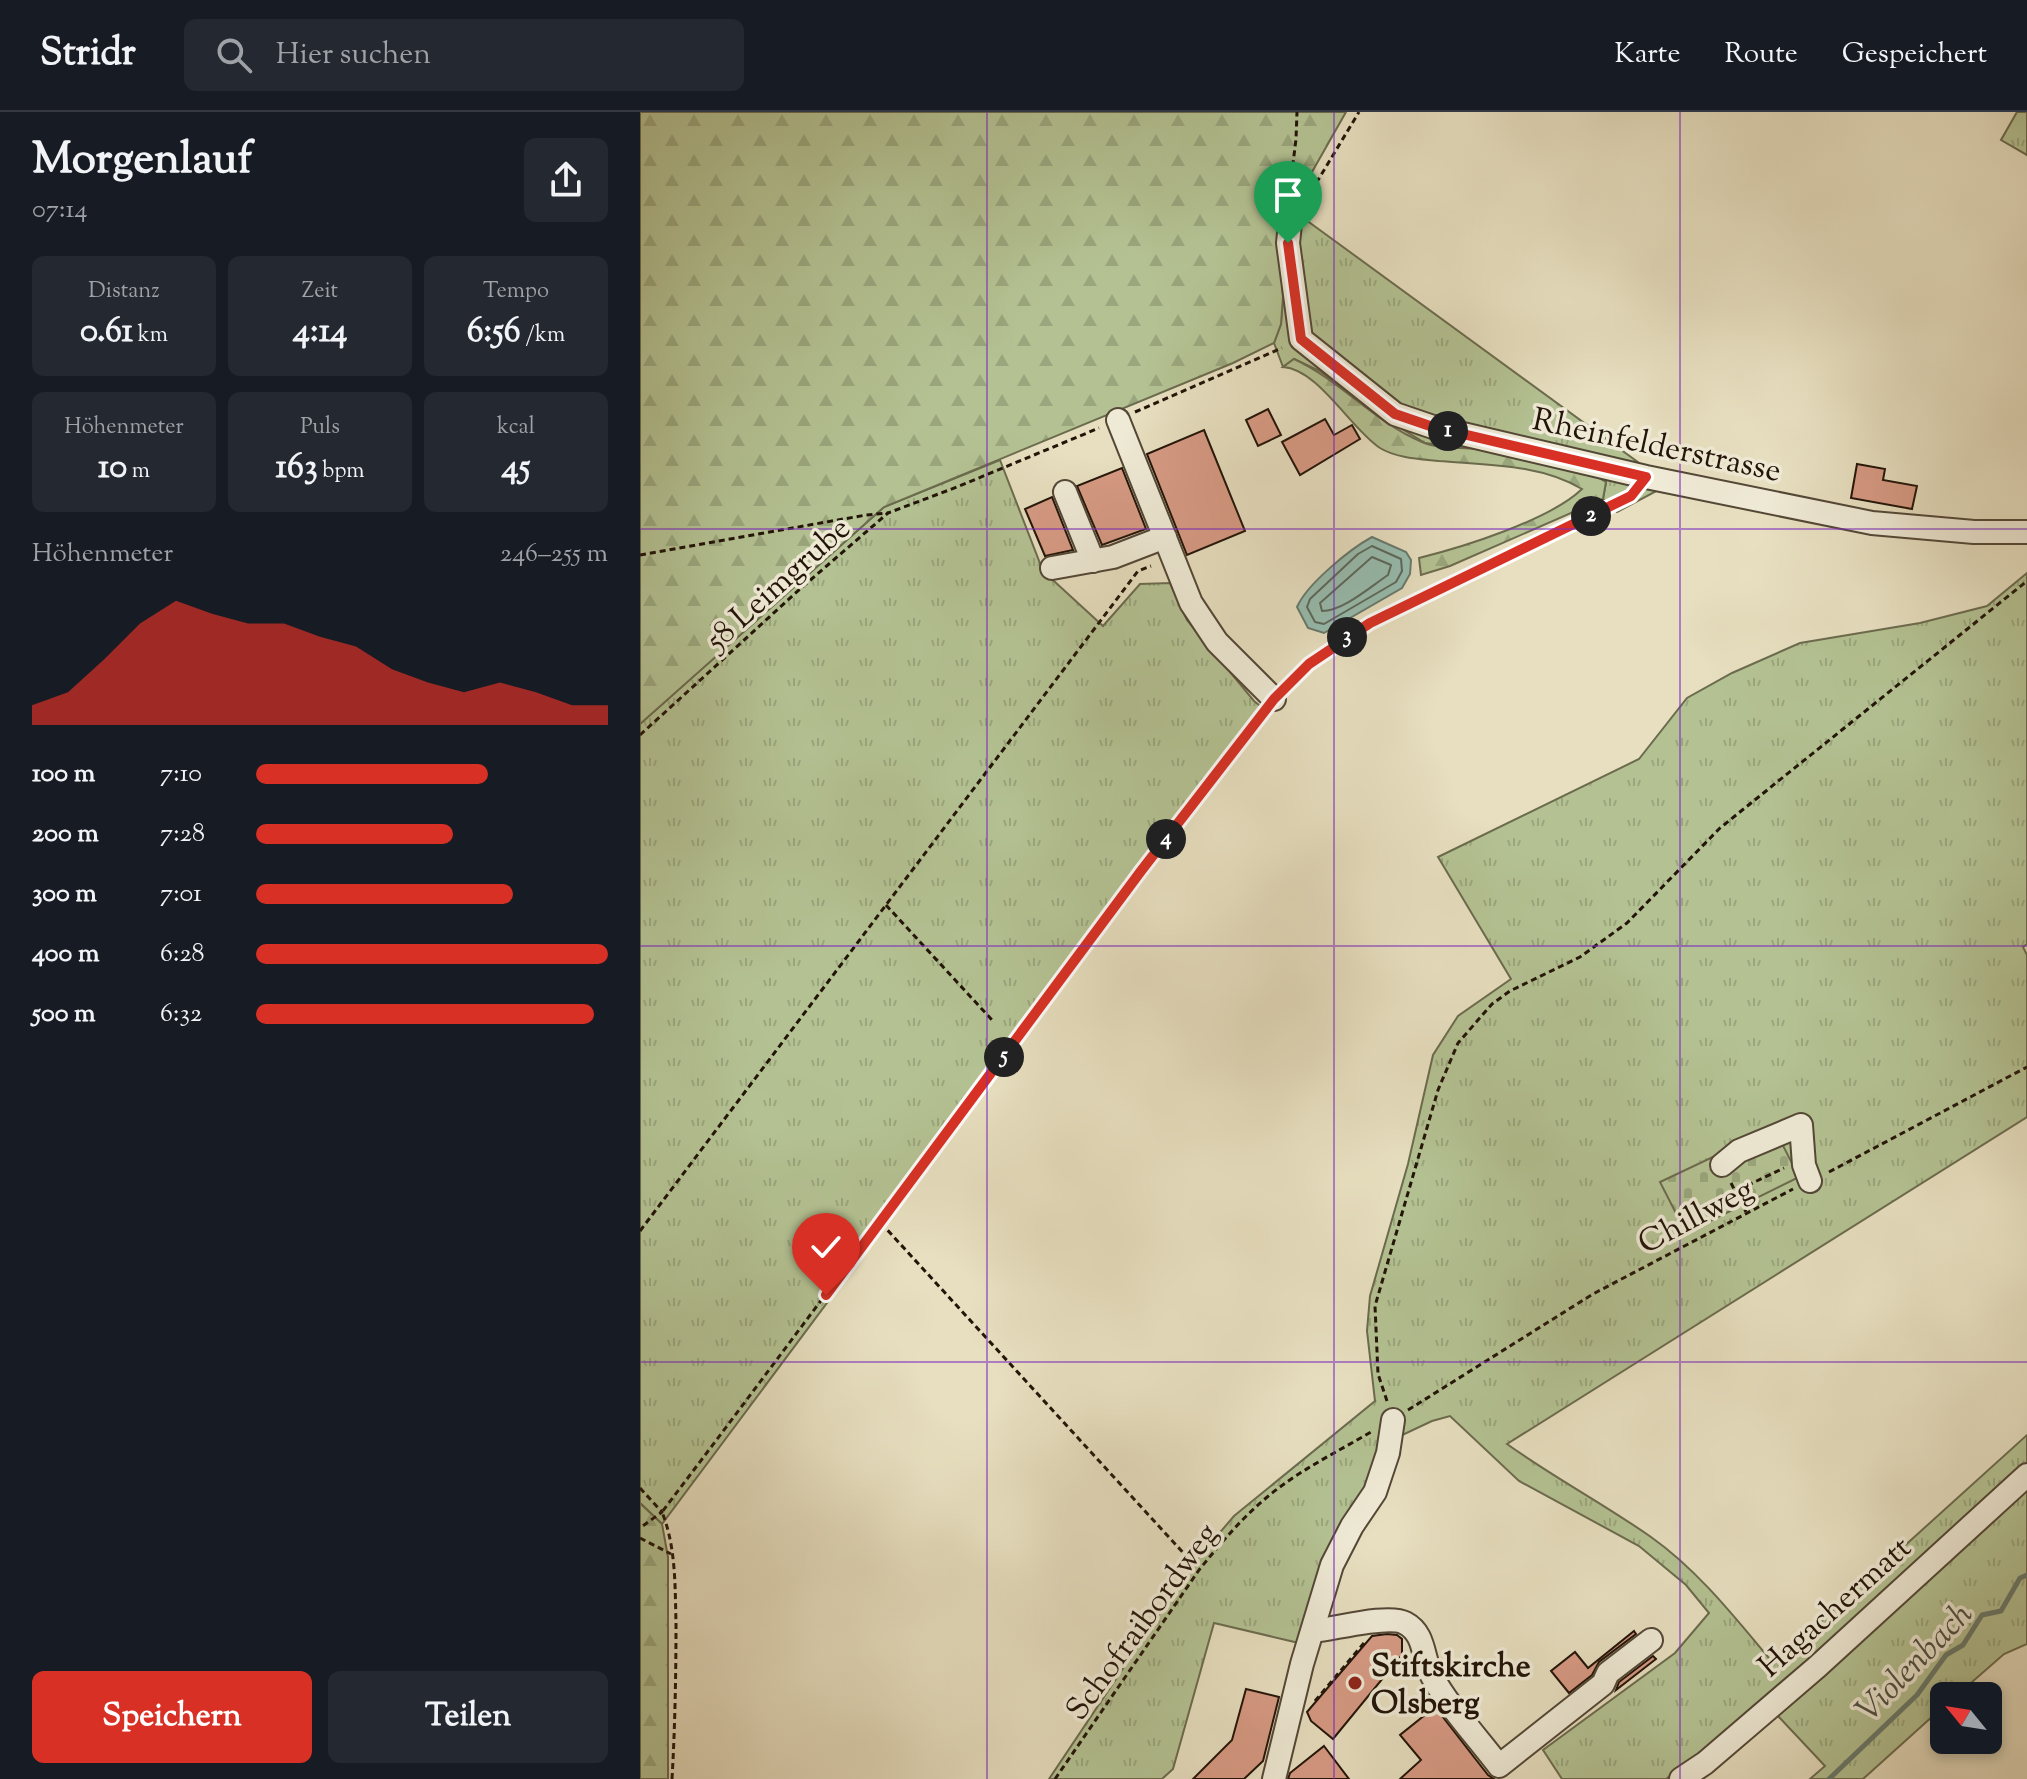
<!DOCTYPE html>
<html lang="de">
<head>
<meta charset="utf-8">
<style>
  :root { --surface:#171b24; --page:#242831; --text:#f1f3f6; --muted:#9ea1a6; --line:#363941; --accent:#d93025 }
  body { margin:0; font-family:"Sorts Mill Goudy",serif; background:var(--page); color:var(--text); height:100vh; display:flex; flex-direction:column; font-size:30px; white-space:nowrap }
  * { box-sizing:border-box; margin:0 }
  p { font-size:26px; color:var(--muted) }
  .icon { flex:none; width:44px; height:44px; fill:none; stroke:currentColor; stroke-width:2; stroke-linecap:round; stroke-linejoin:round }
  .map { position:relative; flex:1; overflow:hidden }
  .details { display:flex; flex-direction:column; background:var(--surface); width:640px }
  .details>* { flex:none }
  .needle { width:52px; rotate:300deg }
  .controls { position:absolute; left:1290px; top:1570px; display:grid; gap:16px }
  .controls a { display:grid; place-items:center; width:72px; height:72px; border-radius:12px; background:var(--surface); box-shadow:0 4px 12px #0003; font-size:40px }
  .pin { position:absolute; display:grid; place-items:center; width:68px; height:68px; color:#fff; margin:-82px -34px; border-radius:50% 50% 50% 0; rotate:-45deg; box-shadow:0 0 8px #0007 }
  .pin .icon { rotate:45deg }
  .km { position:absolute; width:40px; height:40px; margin:-20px; border-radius:50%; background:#222; color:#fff; font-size:22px; line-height:40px; text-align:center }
  .round { display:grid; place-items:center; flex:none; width:84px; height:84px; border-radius:12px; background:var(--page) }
  .headline { display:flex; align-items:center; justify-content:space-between; height:136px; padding:0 32px }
  h1 { font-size:44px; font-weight:800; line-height:60px }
  .stats { display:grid; grid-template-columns:repeat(3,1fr); gap:12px; height:136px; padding:8px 32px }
  .stats div { display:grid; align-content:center; border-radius:12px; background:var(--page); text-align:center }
  .stats b { font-size:34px; font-weight:800 }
  .stats small { font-size:22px; font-weight:400 }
  .stats p { font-size:22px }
  .chart { height:224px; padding:16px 32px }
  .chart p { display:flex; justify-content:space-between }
  .chart svg { width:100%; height:144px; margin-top:8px; fill:var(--accent); opacity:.7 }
  .primary-button { display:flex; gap:16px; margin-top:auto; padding:16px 32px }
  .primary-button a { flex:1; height:92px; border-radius:12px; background:var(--accent); color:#fff; font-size:32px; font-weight:800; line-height:92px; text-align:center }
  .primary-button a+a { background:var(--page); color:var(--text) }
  ul { padding:0 32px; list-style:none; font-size:26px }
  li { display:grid; grid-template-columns:128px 96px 1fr; align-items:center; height:60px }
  li i { height:20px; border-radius:10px; background:var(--accent) }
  header { display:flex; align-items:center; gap:48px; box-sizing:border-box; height:112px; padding:0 40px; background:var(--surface); border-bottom:2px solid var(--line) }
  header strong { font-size:38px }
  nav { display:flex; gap:44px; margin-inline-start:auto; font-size:28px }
  .search { width:560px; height:72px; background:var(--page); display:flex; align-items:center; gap:20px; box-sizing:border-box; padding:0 28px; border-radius:12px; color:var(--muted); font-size:30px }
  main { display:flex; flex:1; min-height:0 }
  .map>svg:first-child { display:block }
  .grass { fill:url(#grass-tufts); stroke:#6b6b4e; stroke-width:2; fill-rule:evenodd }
  .forest { fill:url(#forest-firs); stroke:#6b6b4e; stroke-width:2 }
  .cemetery { fill:url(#cemetery-stones); stroke:#6b6b4e; stroke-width:2 }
  .water { fill:#97bdb0; stroke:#68796d; stroke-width:2 }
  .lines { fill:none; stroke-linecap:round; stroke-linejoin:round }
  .shore { stroke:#5c685c; stroke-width:2 }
  .stream { stroke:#68796d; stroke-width:5 }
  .building { fill:#d79a84; stroke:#221408; stroke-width:2 }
  .minor-casing { stroke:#534736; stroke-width:26 }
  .path { stroke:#221408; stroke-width:3; stroke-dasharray:6 4; stroke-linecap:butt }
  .minor { stroke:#efead6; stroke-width:22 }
  .route-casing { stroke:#fff; stroke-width:16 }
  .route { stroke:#d93025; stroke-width:10 }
  .grid { fill:none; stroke:#7b2cbf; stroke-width:2; stroke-opacity:0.55 }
  .poi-dot { fill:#8f2418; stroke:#efead6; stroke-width:3 }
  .labels { text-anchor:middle; stroke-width:7; stroke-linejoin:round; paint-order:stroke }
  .street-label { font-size:32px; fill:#221408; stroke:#efead6 }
  .poi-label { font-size:32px; font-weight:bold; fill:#221408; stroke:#efead6; text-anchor:start }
  .water-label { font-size:34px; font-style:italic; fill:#4b4f43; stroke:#efead6 }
</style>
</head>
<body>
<header>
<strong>Stridr</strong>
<div class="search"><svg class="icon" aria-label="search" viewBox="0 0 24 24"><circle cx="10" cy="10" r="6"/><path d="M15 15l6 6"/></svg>Hier suchen</div>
<nav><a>Karte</a><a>Route</a><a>Gespeichert</a></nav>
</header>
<main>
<section class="details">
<div class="headline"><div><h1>Morgenlauf</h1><p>07:14</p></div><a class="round"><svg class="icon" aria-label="share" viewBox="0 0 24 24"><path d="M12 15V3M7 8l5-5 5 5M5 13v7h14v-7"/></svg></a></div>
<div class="stats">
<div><p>Distanz</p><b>0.61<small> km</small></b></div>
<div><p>Zeit</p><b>4:14</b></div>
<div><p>Tempo</p><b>6:56<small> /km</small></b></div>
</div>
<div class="stats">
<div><p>Höhenmeter</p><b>10<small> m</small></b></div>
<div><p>Puls</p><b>163<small> bpm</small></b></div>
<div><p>kcal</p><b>45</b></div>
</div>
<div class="chart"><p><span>Höhenmeter</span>246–255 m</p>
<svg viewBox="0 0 160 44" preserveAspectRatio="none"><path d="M0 44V38L10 34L20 24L30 13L40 6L50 10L60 13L70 13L80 17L90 20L100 27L110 31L120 34L130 31L140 34L150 38L160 38V44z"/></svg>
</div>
<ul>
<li><b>100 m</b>7:10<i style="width:66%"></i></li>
<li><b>200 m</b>7:28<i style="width:56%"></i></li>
<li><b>300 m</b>7:01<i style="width:73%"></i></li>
<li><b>400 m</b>6:28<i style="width:100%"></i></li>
<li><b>500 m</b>6:32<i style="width:96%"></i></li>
</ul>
<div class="primary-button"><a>Speichern</a><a>Teilen</a></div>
</section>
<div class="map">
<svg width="1387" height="1667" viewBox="0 0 1387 1667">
  <defs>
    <pattern id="grass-tufts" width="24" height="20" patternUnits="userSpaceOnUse" patternTransform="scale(2)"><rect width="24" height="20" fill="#b4c293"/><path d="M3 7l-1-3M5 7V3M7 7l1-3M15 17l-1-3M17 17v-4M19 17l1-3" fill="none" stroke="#9aa67d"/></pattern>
    <pattern id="forest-firs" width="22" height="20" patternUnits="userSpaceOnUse" patternTransform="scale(2)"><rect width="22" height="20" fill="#b4c293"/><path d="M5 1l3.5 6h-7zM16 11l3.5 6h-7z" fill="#9aa67d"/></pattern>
    <pattern id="cemetery-stones" width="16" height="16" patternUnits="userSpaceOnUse" patternTransform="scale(2)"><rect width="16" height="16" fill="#b4c293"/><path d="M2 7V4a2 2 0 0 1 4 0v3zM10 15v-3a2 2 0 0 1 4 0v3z" fill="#9aa67d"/></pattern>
  </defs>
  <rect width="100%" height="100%" fill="#e7dfc0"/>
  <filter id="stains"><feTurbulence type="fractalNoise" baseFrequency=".0025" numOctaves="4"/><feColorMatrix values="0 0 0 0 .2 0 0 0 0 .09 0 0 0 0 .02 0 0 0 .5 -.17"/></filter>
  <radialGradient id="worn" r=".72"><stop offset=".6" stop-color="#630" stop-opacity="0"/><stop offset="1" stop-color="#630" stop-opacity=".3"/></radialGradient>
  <!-- grass -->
  <g class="grass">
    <path d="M1377 0H1387V43L1361 28Z"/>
    <path d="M651 97 1006 356 1024 375 977 400 963 387 966 370 855 339 785 331 718 290 680 259 654 247 643 255 634 231 641 212 643 185 638 120Z"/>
    <path d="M360 348 403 459 463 514 500 472 530 471 547 508 614 589 630 602 513 754 22 1412 0 1391V612L244 395Z"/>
    <path d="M1387 461V832L1383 835 1387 843V1005L867 1332C913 1365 964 1392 1011 1425 1059 1459 1096 1507 1134 1552L1387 1323V1353L1077 1628 1026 1667H922L903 1638 1035 1541 1069 1501 1046 1473 999 1434 879 1369 810 1304 792 1309 760 1324 659 1531 574 1511 533 1657 522 1667H409L553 1452 594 1404 735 1289 727 1219 730 1184 768 1052 793 943 818 904 871 867 798 745 999 647 1047 586 1092 561 1160 531 1280 511 1347 494ZM1134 1016 1158 1065 1105 1090Z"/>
    <path d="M1387 1377V1532L1364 1542 1316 1584H1304V1594L1223 1667H1170L1185 1654 1137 1603Z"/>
  </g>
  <!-- forest -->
  <g class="forest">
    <path d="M0 0H706L638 120 643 185 641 212 634 231 593 251 244 395 0 612Z"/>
    <path d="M654 247C700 268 734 310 782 330 797 337 820 335 837 337 880 342 929 348 966 370L963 387 810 454 781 463 779 446C823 435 910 408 942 377 900 352 847 353 799 349 781 347 756 346 740 336 711 317 678 257 643 255Z"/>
    <path d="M0 1391 22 1412 28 1445V1667H0Z"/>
  </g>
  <!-- cemetery -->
  <path class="cemetery" d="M1134 1016 1159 1065 1046 1121 1020 1070Z"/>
  <!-- water -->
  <path class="water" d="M732 425 766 440 771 448 770 462 762 476 684 521 668 516 657 495C667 472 710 437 732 425Z"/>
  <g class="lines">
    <!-- shore -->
    <g class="shore">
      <path d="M732 434 761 447 762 459 756 470 684 512 675 510 667 495 670 487 718 442Z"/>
      <path d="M732 445 751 453 748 463C730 475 703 499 682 499L680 491Z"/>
    </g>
    <!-- stream -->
    <path class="stream" d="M1189 1667 1277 1583 1306 1543 1323 1533 1342 1503 1361 1499 1380 1466 1387 1463"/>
  </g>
  <!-- building -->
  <g class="building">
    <path d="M628 297 641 323 618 334 606 308Z"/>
    <path d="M685 307 694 323 712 313 720 327 660 363 642 330Z"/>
    <path d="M564 318 605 419 547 443 507 342Z"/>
    <path d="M1217 352 1245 357 1243 368 1277 374 1272 397 1211 386Z"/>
    <path d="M482 356 506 417 462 433 437 374Z"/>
    <path d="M412 385 433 438 405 444 385 397Z"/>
    <path d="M994 1519 996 1522 959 1550 952 1563 929 1581 911 1559 935 1540 948 1556Z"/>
    <path d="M747 1522 757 1523 762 1527V1543L693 1627 671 1609 667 1600 732 1524Z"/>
    <path d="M1013 1544 1016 1547 976 1578 979 1570Z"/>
    <path d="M606 1577 639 1585 623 1649 604 1667H553L592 1628Z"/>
    <path d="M795 1595 848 1663 854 1667H760L781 1648 760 1623Z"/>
    <path d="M684 1634 709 1667H648L650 1661Z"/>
  </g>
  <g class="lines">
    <defs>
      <g id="minor">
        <path d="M651 102 648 131 661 227 755 302 793 315 1006 365 1232 411 1334 420H1387"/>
        <path d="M478 308 551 491 577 530 634 587"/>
        <path d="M425 380 453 449"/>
        <path d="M412 456 473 445 525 425"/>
        <path d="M1082 1053 1099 1039 1161 1013 1164 1053 1170 1069"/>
        <path d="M673 1519C695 1517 748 1502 765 1511 786 1522 782 1546 792 1564 808 1594 838 1626 859 1654L963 1572 968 1561 1011 1528"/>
        <path d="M634 1667 662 1552 692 1453 712 1414 735 1380 748 1341 753 1308"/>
        <path d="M1041 1667 1065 1651 1177 1555 1387 1363"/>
      </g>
    </defs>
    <!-- minor casing -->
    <use href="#minor" class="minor-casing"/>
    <!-- path -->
    <g class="path">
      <path d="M649 84 656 27 657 0"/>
      <path d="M666 88 719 0"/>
      <path d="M495 300 642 236"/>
      <path d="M0 443 226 403 248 401"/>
      <path d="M649 572 669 552 730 511 991 383"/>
      <path d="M0 623 160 477 248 401 317 375 459 316"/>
      <path d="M246 793 352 908"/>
      <path d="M1189 1060 1387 955"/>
      <path d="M1091 1071 1106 1100"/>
      <path d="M1062 1095 1144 1056"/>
      <path d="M241 1111 559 1458"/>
      <path d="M0 1119 498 459 511 454"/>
      <path d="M747 1289 738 1262 735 1194 798 978 818 931 852 892 870 879 940 845 987 811 1080 716 1387 469"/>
      <path d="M768 1298 953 1182 1153 1077"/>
      <path d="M0 1376 22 1400 0 1416"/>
      <path d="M0 1426 31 1442"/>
      <path d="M675 1589 724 1531"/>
      <path d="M32 1667C35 1615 36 1563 36 1511 35 1474 36 1435 22 1400 223 1135 419 865 623 602"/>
      <path d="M415 1667 559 1458C580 1432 601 1407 626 1386 658 1359 695 1341 731 1320"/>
    </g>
    <!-- minor -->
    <use href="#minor" class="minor"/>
  </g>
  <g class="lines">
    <defs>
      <path id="route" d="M186 1183 501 759 634 587 669 552 730 511 991 384 1006 365 793 315 755 302 661 227 648 131"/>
    </defs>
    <!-- route casing -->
    <use href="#route" class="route-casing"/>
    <!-- route -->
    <use href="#route" class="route"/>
  </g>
  <!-- grid -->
  <path class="grid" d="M347 0V1667M694 0V1667M1040 0V1667M0 417H1387M0 834H1387M0 1250H1387"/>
  <!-- markers -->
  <circle class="poi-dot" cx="715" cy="1571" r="8"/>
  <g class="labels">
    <!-- street labels -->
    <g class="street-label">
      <text transform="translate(1017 332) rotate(12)" y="11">Rheinfelderstrasse</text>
      <text transform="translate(137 471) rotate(-42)" y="11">58 Leimgrube</text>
      <text transform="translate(1055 1103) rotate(-28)" y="11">Chillweg</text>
      <text transform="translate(1194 1494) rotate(-42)" y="11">Hagachermatt</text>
      <text transform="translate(501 1509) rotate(-54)" y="11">Schofraibordweg</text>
    </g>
    <!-- poi labels -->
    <g class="poi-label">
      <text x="731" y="1564">Stiftskirche<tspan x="731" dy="37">Olsberg</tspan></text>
    </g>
    <!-- water labels -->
    <g class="water-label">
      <text transform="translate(1273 1549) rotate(-46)" y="12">Violenbach</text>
    </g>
  </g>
  <rect width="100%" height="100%" filter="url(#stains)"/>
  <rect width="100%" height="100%" fill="url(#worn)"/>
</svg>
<div class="controls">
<a><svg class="needle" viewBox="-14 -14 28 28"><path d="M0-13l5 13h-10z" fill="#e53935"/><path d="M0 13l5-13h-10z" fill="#9ea1a6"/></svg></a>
</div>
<div class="pin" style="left:648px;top:131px;background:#1e9e55"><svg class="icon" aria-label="arrive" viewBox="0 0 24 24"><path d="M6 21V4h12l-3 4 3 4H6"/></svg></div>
<div class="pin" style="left:186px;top:1183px;background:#d93025"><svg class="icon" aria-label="check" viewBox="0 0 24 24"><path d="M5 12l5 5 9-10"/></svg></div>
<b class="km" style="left:808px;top:319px">1</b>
<b class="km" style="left:951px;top:404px">2</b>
<b class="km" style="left:707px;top:525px">3</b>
<b class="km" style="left:526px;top:727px">4</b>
<b class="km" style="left:364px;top:945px">5</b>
</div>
</main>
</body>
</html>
